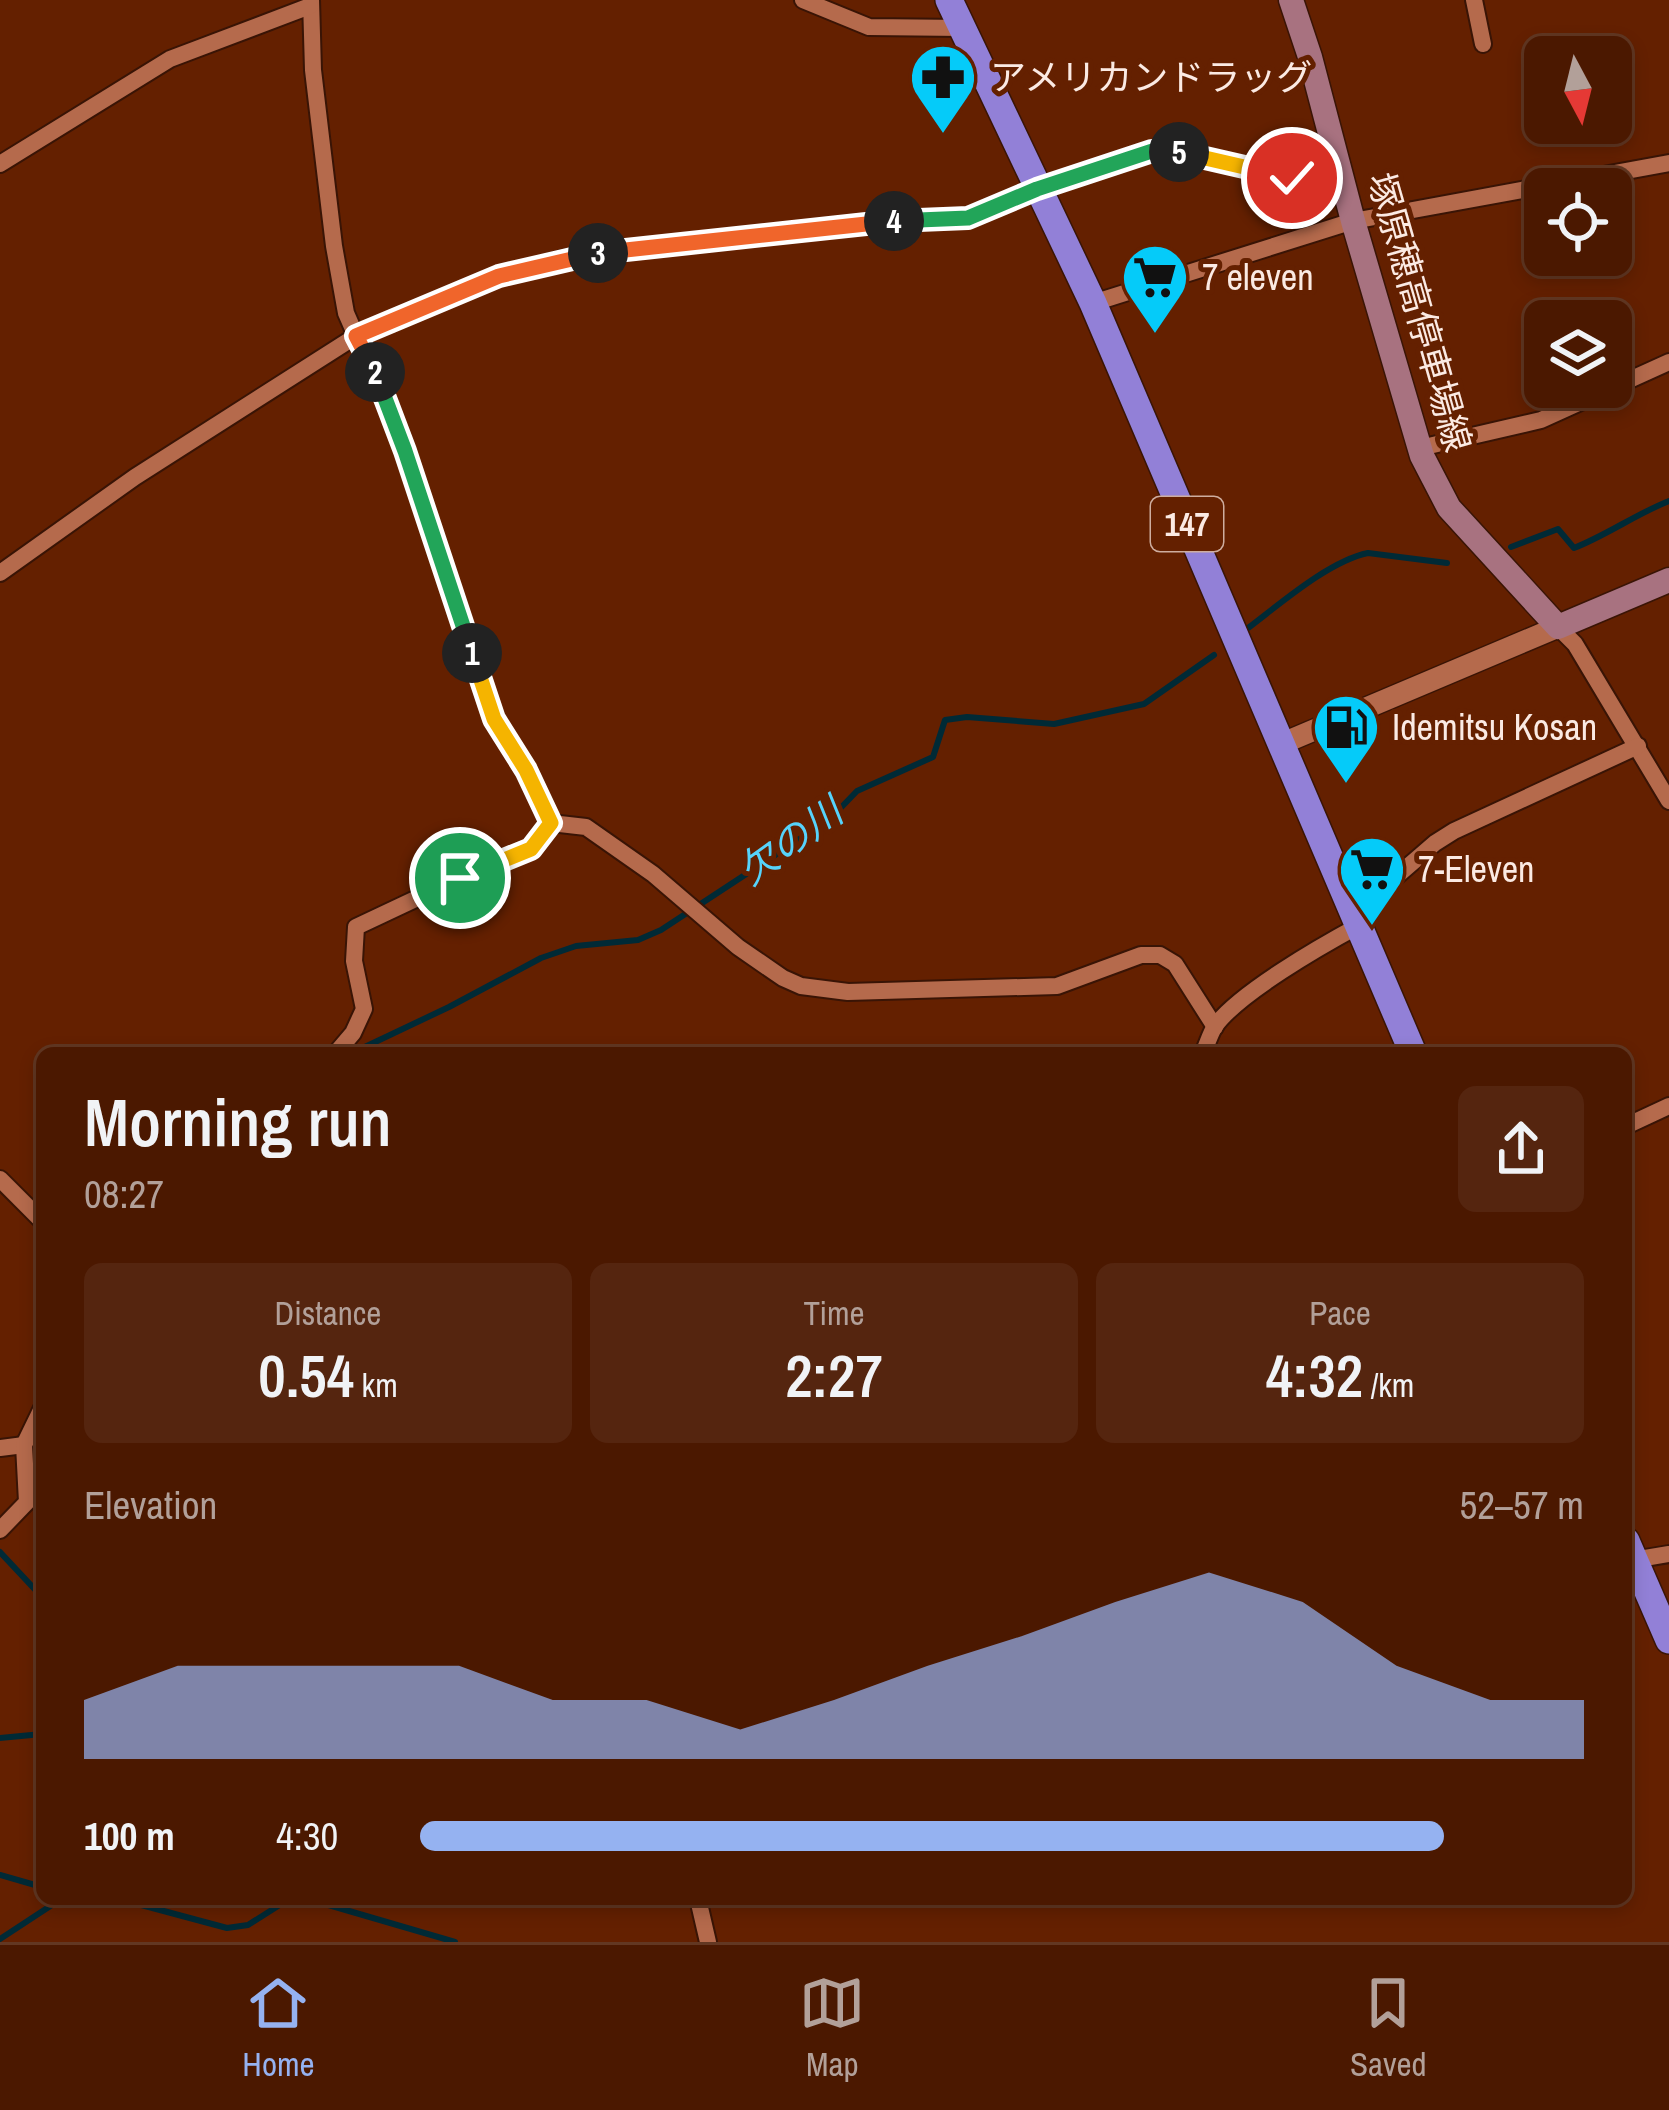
<!DOCTYPE html>
<html lang="en">
<head>
<meta charset="utf-8">
<style>
  :root { --surface:#4b1800; --page:#55250f; --text:#f1f3f6; --muted:#b2a099; --line:#623722; --accent:#95b2f1 }
  body { margin:0; font-family:"Archivo Narrow","Noto Sans JP",sans-serif; background:var(--page); color:var(--text); height:100vh; display:flex; flex-direction:column; font-size:45px; white-space:nowrap }
  * { box-sizing:border-box; margin:0 }
  p { font-size:39px; color:var(--muted) }
  .icon { flex:none; width:66px; height:66px; fill:none; stroke:currentColor; stroke-width:2; stroke-linecap:round; stroke-linejoin:round }
  .map { position:relative; flex:1; overflow:hidden }
  .details { position:absolute; left:36px; top:1047px; width:1596px; height:858px; display:flex; flex-direction:column; background:var(--surface); border-radius:18px; box-shadow:0 6px 18px #0003,0 0 0 3px var(--line) }
  .details>* { flex:none }
  .needle { width:78px; rotate:173deg }
  .fabs { position:absolute; left:1524px; top:36px; display:grid; gap:24px }
  .fabs a { display:grid; place-items:center; width:108px; height:108px; border-radius:18px; background:var(--surface); box-shadow:0 6px 18px #0003,0 0 0 3px var(--line); font-size:60px }
  .pin { position:absolute; display:grid; place-items:center; width:102px; height:102px; color:#fff; margin:-51px; border:6px solid #fff; border-radius:50%; box-shadow:0 3px 12px #0007 }
  .km { position:absolute; width:60px; height:60px; margin:-30px; border-radius:50%; background:#222; color:#fff; font-size:33px; line-height:60px; text-align:center }
  .round { display:grid; place-items:center; flex:none; width:126px; height:126px; border-radius:18px; background:var(--page) }
  .overview { display:flex; align-items:center; justify-content:space-between; height:204px; padding:0 48px }
  h1 { font-size:66px; font-weight:600; line-height:90px }
  .stats { display:grid; grid-template-columns:repeat(3,1fr); gap:18px; height:204px; padding:12px 48px }
  .stats div { display:grid; align-content:center; border-radius:18px; background:var(--page); text-align:center }
  .stats b { font-size:60px; font-weight:600 }
  .stats small { font-size:33px; font-weight:400 }
  .stats p { font-size:33px }
  .chart { height:336px; padding:24px 48px }
  .chart p { display:flex; justify-content:space-between }
  .chart svg { width:100%; height:216px; margin-top:12px; fill:var(--accent); opacity:.7 }
  ul { padding:0 48px; list-style:none; font-size:39px }
  li { display:grid; grid-template-columns:192px 144px 1fr; align-items:center; height:90px }
  li i { height:30px; border-radius:15px; background:var(--accent) }
  .menu { display:flex; justify-content:space-around; align-items:center; height:168px; border-top:3px solid var(--line); background:var(--surface); font-size:33px; color:var(--muted) }
  .menu a { display:grid; justify-items:center; gap:6px }
  .menu .selected { color:var(--accent) }
  .map>svg:first-child { display:block }
  .lines { fill:none; stroke-linecap:round; stroke-linejoin:round }
  .stream { stroke:#002a36; stroke-width:6 }
  .minor-casing { stroke:#391405; stroke-width:20 }
  .tertiary-casing { stroke:#391405; stroke-width:24 }
  .secondary-casing { stroke:#391405; stroke-width:27 }
  .trunk-casing { stroke:#391405; stroke-width:30 }
  .minor { stroke:#b56a4c; stroke-width:16 }
  .tertiary { stroke:#b56a4c; stroke-width:21 }
  .secondary { stroke:#a87280; stroke-width:24 }
  .trunk { stroke:#9280d7; stroke-width:27 }
  .split-1-casing { stroke:#fff; stroke-width:24 }
  .split-2-casing { stroke:#fff; stroke-width:24 }
  .split-3-casing { stroke:#fff; stroke-width:24 }
  .split-4-casing { stroke:#fff; stroke-width:24 }
  .split-5-casing { stroke:#fff; stroke-width:24 }
  .split-6-casing { stroke:#fff; stroke-width:24 }
  .split-1 { stroke:#f5b400; stroke-width:15 }
  .split-2 { stroke:#22a559; stroke-width:15 }
  .split-3 { stroke:#f0652b; stroke-width:15 }
  .split-4 { stroke:#f0652b; stroke-width:15 }
  .split-5 { stroke:#22a559; stroke-width:15 }
  .split-6 { stroke:#f5b400; stroke-width:15 }
  .labels { text-anchor:middle; stroke-width:10; stroke-linejoin:round; paint-order:stroke }
  .shield { fill:#642000; stroke:#cead9f; stroke-width:3 }
  .shield-label { font-size:33px; font-weight:bold; fill:#fbeae3 }
  .poi-label { font-size:36px; fill:#fbeae3; stroke:#642000; text-anchor:start }
  .street-label { font-size:36px; fill:#fbeae3; stroke:#642000 }
  .water-label { font-size:39px; font-style:italic; fill:#56d3fb; stroke:#642000 }
</style>
</head>
<body>
<div class="map">
<svg width="1669" height="1942" viewBox="0 0 1669 1942">
  <rect width="100%" height="100%" fill="#642000"/>
  <g class="lines">
    <!-- stream -->
    <g class="stream">
      <path d="M1511 547 1558 529 1574 548C1607 535 1636 514 1669 501"/>
      <path d="M1248 628C1280 604 1329 561 1368 553L1447 563"/>
      <path d="M352 1053 449 1007 541 958 576 946 638 940 661 930 830 819 857 791 933 757 945 720 967 717 1054 724 1144 704 1214 655"/>
      <path d="M0 1552 42 1597"/>
      <path d="M0 1738 42 1734"/>
      <path d="M0 1875 42 1887"/>
      <path d="M119 1899 227 1928 248 1925 289 1899"/>
      <path d="M308 1899 455 1942"/>
      <path d="M0 1939 61 1899"/>
    </g>
    <defs>
      <g id="minor">
        <path d="M311 0 313 70 334 246 346 313 356 336 370 358 405 451 494 719 526 770 551 823"/>
        <path d="M803 0 869 27 963 28"/>
        <path d="M1474 0 1483 44"/>
        <path d="M0 164 170 59 310 6"/>
        <path d="M1093 303 1353 221 1669 163"/>
        <path d="M1420 448 1541 420 1669 362"/>
        <path d="M0 573 135 477 356 336 499 276 562 259 613 251 866 223 968 218 1037 189 1152 151 1187 152 1292 178 1342 173"/>
        <path d="M1558 627 1575 644 1669 801"/>
        <path d="M551 823 586 827 653 874 738 947 783 978 801 986 848 992 1057 986 1141 955H1160L1175 964 1215 1027"/>
        <path d="M1354 913 1435 843 1454 831 1638 746"/>
        <path d="M336 1053 353 1033 364 1009 354 961 356 927 460 878 531 849 551 823"/>
        <path d="M1203 1053C1207 1045 1210 1034 1215 1026 1239 993 1321 946 1358 926"/>
        <path d="M1626 1126 1669 1106"/>
        <path d="M0 1179 42 1221"/>
        <path d="M0 1448 24 1445"/>
        <path d="M0 1530 27 1502 24 1445 42 1408"/>
        <path d="M1627 1561 1669 1554"/>
        <path d="M698 1899 708 1942"/>
      </g>
      <path id="tertiary" d="M1281 744 1558 627"/>
      <path id="secondary" d="M1291 0 1310 57 1353 221 1422 456 1449 508 1558 627 1669 580"/>
      <g id="trunk">
        <path d="M949 0 1093 303 1413 1053"/>
        <path d="M1626 1541 1669 1640"/>
      </g>
    </defs>
    <!-- minor casing -->
    <use href="#minor" class="minor-casing"/>
    <!-- tertiary casing -->
    <use href="#tertiary" class="tertiary-casing"/>
    <!-- secondary casing -->
    <use href="#secondary" class="secondary-casing"/>
    <!-- trunk casing -->
    <use href="#trunk" class="trunk-casing"/>
    <!-- minor -->
    <use href="#minor" class="minor"/>
    <!-- tertiary -->
    <use href="#tertiary" class="tertiary"/>
    <!-- secondary -->
    <use href="#secondary" class="secondary"/>
    <!-- trunk -->
    <use href="#trunk" class="trunk"/>
  </g>
  <g class="lines">
    <defs>
      <path id="split-1" d="M460 878 531 849 551 823 526 770 494 719 472 653"/>
      <path id="split-2" d="M375 372 405 451 472 653"/>
      <path id="split-3" d="M375 372 356 336 499 276 598 253"/>
      <path id="split-4" d="M598 253 894 221"/>
      <path id="split-5" d="M894 221 968 218 1037 189 1152 151 1179 152"/>
      <path id="split-6" d="M1179 152 1292 178"/>
    </defs>
    <!-- split-1 casing -->
    <use href="#split-1" class="split-1-casing"/>
    <!-- split-2 casing -->
    <use href="#split-2" class="split-2-casing"/>
    <!-- split-3 casing -->
    <use href="#split-3" class="split-3-casing"/>
    <!-- split-4 casing -->
    <use href="#split-4" class="split-4-casing"/>
    <!-- split-5 casing -->
    <use href="#split-5" class="split-5-casing"/>
    <!-- split-6 casing -->
    <use href="#split-6" class="split-6-casing"/>
    <!-- split-1 -->
    <use href="#split-1" class="split-1"/>
    <!-- split-2 -->
    <use href="#split-2" class="split-2"/>
    <!-- split-3 -->
    <use href="#split-3" class="split-3"/>
    <!-- split-4 -->
    <use href="#split-4" class="split-4"/>
    <!-- split-5 -->
    <use href="#split-5" class="split-5"/>
    <!-- split-6 -->
    <use href="#split-6" class="split-6"/>
  </g>
  <!-- icons -->
  <defs>
    <symbol id="pharmacy-pin" viewBox="-11 -11 22 30"><path d="M0 17L-7.5 6A9.5 9.5 0 1 1 7.5 6Z" fill="#05cbf9" stroke="#642000"/><path d="M-2-6h4v4h4v4h-4v4h-4v-4h-4v-4h4Z" fill="#111"/></symbol>
    <symbol id="supermarket-pin" viewBox="-11 -11 22 30"><path d="M0 17L-7.5 6A9.5 9.5 0 1 1 7.5 6Z" fill="#05cbf9" stroke="#642000"/><path d="M-6-5.5h2.5l.6 2H6L4.5 2H-2.5L-4.4-4H-6ZM-1.5 3.2a1.3 1.3 0 1 0 .1 0ZM3 3.2a1.3 1.3 0 1 0 .1 0Z" fill="#111"/></symbol>
    <symbol id="fuel-pin" viewBox="-11 -11 22 30"><path d="M0 17L-7.5 6A9.5 9.5 0 1 1 7.5 6Z" fill="#05cbf9" stroke="#642000"/><path d="M-5.5-6h7V0h2V4h1.3V-2.5L3-4.5l.8-.8L6-3V5H2.5V1h-1V6h-7ZM-4.2-4.7v3.2H.2V-4.7Z" fill="#111"/></symbol>
  </defs>
  <g fill-rule="evenodd">
    <use href="#pharmacy-pin" x="905" y="39" width="76" height="104"/>
    <use href="#supermarket-pin" x="1117" y="239" width="76" height="104"/>
    <use href="#fuel-pin" x="1308" y="689" width="76" height="104"/>
    <use href="#supermarket-pin" x="1334" y="831" width="76" height="104"/>
  </g>
  <g class="labels">
    <!-- shield labels -->
    <rect class="shield" x="1151" y="497" width="72" height="54" rx="9"/>
    <g class="shield-label">
      <text x="1187" y="536">147</text>
    </g>
    <!-- poi labels -->
    <g class="poi-label">
      <text x="990" y="90">アメリカンドラッグ</text>
      <text x="1202" y="290">7 eleven</text>
      <text x="1392" y="740">Idemitsu Kosan</text>
      <text x="1418" y="882">7-Eleven</text>
    </g>
    <!-- street labels -->
    <g class="street-label">
      <text transform="translate(1420 312) rotate(74)" y="13">塚原穂高停車場線</text>
    </g>
    <!-- water labels -->
    <g class="water-label">
      <text transform="translate(790 841) rotate(-36)" y="14">欠の川</text>
    </g>
  </g>
</svg>
<div class="fabs">
<a><svg class="needle" viewBox="-14 -14 28 28"><path d="M0-13l5 13h-10z" fill="#e53935"/><path d="M0 13l5-13h-10z" fill="#b2a099"/></svg></a>
<a><svg class="icon" aria-label="locate" viewBox="0 0 24 24"><circle cx="12" cy="12" r="6"/><path d="M12 2v4M12 18v4M2 12h4M18 12h4"/></svg></a>
<a><svg class="icon" aria-label="layers" viewBox="0 0 24 24"><path d="M12 4l9 5-9 5-9-5zM3 14l9 5 9-5"/></svg></a>
</div>
<div class="pin" style="left:460px;top:878px;background:#1e9e55"><svg class="icon" aria-label="arrive" viewBox="0 0 24 24"><path d="M6 21V4h12l-3 4 3 4H6"/></svg></div>
<div class="pin" style="left:1292px;top:178px;background:#d93025"><svg class="icon" aria-label="check" viewBox="0 0 24 24"><path d="M5 12l5 5 9-10"/></svg></div>
<b class="km" style="left:472px;top:653px">1</b>
<b class="km" style="left:375px;top:372px">2</b>
<b class="km" style="left:598px;top:253px">3</b>
<b class="km" style="left:894px;top:221px">4</b>
<b class="km" style="left:1179px;top:152px">5</b>
<section class="details">
<div class="overview"><div><h1>Morning run</h1><p>08:27</p></div><a class="round"><svg class="icon" aria-label="share" viewBox="0 0 24 24"><path d="M12 15V3M7 8l5-5 5 5M5 13v7h14v-7"/></svg></a></div>
<div class="stats">
<div><p>Distance</p><b>0.54<small> km</small></b></div>
<div><p>Time</p><b>2:27</b></div>
<div><p>Pace</p><b>4:32<small> /km</small></b></div>
</div>
<div class="chart"><p><span>Elevation</span>52–57 m</p>
<svg viewBox="0 0 160 44" preserveAspectRatio="none"><path d="M0 44V32L10 25L20 25L30 25L40 25L50 32L60 32L70 38L80 32L90 25L100 19L110 12L120 6L130 12L140 25L150 32L160 32V44z"/></svg>
</div>
<ul>
<li><b>100 m</b>4:30<i style="width:88%"></i></li>
</ul>
</section>
</div>
<nav class="menu">
<a class="selected"><svg class="icon" aria-label="home" viewBox="0 0 24 24"><path d="M3 11l9-7 9 7M6 9v11h12V9"/></svg>Home</a>
<a><svg class="icon" aria-label="map" viewBox="0 0 24 24"><path d="M3 6l6-2 6 2 6-2v14l-6 2-6-2-6 2zM9 4v14M15 6v14"/></svg>Map</a>
<a><svg class="icon" aria-label="saved" viewBox="0 0 24 24"><path d="M7 4h10v16l-5-4-5 4z"/></svg>Saved</a>
</nav>
</body>
</html>
